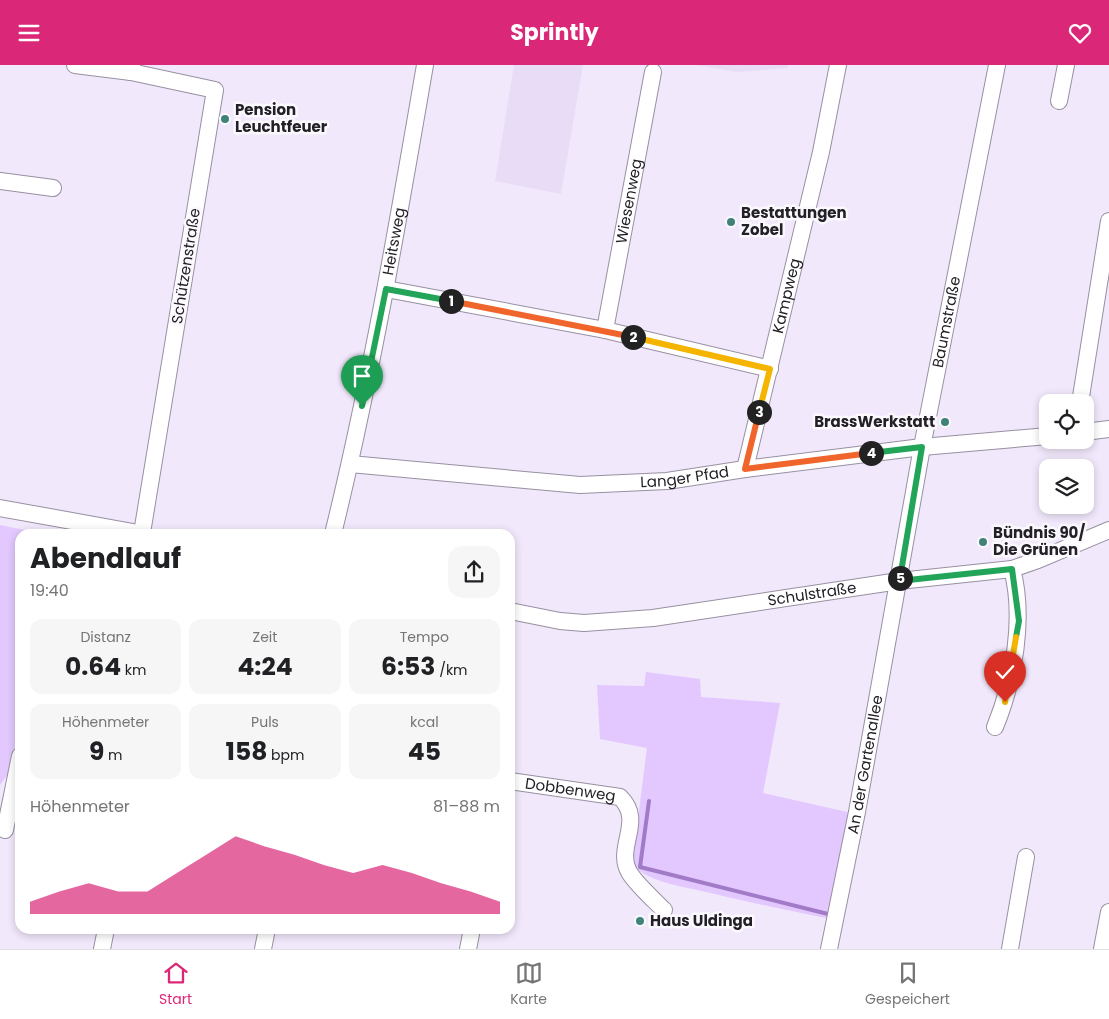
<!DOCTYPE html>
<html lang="de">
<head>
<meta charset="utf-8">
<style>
  :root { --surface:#fff; --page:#f6f6f6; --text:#202124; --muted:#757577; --line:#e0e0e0; --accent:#db2777 }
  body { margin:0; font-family:Poppins,sans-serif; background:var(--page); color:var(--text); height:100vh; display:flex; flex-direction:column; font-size:19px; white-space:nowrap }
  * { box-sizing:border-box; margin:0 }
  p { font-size:16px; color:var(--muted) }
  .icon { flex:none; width:28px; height:28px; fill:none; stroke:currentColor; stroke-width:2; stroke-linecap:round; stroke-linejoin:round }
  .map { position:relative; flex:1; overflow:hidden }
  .side { position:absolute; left:15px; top:464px; width:500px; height:405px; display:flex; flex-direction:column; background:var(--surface); border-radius:15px; box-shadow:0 2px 8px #0003 }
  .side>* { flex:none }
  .buttons { position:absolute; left:1039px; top:329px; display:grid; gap:10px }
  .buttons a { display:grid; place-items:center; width:55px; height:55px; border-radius:10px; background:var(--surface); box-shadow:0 2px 8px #0003; font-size:25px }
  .pin { position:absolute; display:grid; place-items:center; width:42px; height:42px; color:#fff; margin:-51px -21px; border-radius:50% 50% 50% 0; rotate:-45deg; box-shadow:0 0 5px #0007 }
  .pin .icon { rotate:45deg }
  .km { position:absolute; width:25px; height:25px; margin:-12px; border-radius:50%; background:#222; color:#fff; font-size:14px; line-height:25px; text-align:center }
  .round { display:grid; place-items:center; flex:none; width:52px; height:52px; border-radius:15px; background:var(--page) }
  .head { display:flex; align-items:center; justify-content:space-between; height:85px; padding:0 15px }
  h1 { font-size:28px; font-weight:700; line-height:38px }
  .stats { display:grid; grid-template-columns:repeat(3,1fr); gap:8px; height:85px; padding:5px 15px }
  .stats div { display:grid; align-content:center; border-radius:12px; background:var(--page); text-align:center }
  .stats b { font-size:25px; font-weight:700 }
  .stats small { font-size:14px; font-weight:400 }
  .stats p { font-size:14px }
  .chart { height:140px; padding:10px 15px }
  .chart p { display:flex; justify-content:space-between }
  .chart svg { width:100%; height:90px; margin-top:5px; fill:var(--accent); opacity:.7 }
  header { display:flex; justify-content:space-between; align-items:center; height:65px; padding:0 15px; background:var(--accent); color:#fff; font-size:22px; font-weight:700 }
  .dock { display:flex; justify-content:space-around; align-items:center; height:70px; border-top:1px solid var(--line); background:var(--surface); font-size:14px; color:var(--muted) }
  .dock a { display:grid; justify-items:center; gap:2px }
  .dock .active { color:var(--accent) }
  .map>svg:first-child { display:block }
  .built { fill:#e8dcf6 }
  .green { fill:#e2c8fe }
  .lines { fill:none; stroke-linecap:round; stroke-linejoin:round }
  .stream { stroke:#a27bc8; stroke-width:4 }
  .minor-casing { stroke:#9890a2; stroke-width:18 }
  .minor { stroke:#fff; stroke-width:16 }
  .split-1-casing { stroke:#fff; stroke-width:10 }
  .split-2-casing { stroke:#fff; stroke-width:10 }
  .split-3-casing { stroke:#fff; stroke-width:10 }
  .split-4-casing { stroke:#fff; stroke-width:10 }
  .split-5-casing { stroke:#fff; stroke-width:10 }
  .split-6-casing { stroke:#fff; stroke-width:10 }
  .split-7-casing { stroke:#fff; stroke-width:10 }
  .split-1 { stroke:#22a559; stroke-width:6 }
  .split-2 { stroke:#f0652b; stroke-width:6 }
  .split-3 { stroke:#f5b400; stroke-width:6 }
  .split-4 { stroke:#f0652b; stroke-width:6 }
  .split-5 { stroke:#22a559; stroke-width:6 }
  .split-6 { stroke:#22a559; stroke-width:6 }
  .split-7 { stroke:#f5b400; stroke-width:6 }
  .poi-dot { fill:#3f8378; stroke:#fbf9fd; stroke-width:2 }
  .labels { text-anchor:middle; stroke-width:5; stroke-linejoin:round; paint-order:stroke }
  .poi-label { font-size:15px; font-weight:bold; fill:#242027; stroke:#fbf9fd; text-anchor:start }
  .street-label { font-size:15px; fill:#242027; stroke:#fbf9fd }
</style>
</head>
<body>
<header><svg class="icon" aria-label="menu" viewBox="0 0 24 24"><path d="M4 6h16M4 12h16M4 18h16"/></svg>Sprintly<svg class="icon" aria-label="heart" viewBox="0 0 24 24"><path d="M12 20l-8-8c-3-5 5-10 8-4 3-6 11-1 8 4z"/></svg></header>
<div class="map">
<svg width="1109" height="884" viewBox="0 0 1109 884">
  <rect width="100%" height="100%" fill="#f1e8fb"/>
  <!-- built -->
  <g class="built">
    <path d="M514 0H583L561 129 495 116Z"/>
    <path d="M696 0H788V3L737 7Z"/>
  </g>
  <!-- green -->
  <g class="green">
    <path d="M0 460 44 469H20V653L11 705 0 720Z"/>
    <path d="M646 607 700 614 701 632 780 638 763 728 856 749 831 854C789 846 748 837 706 827 681 821 651 818 632 800L647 683 600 674 597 620 644 621Z"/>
  </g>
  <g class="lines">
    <!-- stream -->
    <path class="stream" d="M649 736 640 802 828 849"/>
    <defs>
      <g id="minor">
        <path d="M75 0 131 7"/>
        <path d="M132 0 131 7 215 25 142 468"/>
        <path d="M1059 36 1066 0"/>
        <path d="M0 116 53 123"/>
        <path d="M386 224 605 265 770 304"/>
        <path id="s1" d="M605 265 653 7"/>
        <path d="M1080 338 1109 156"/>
        <path d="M1085 367 1109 364"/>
        <path id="s2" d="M350 399 580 420 667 416 745 404 922 382 1048 371"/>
        <path id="s3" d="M745 404 821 87 838 0"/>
        <path d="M0 443 144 469"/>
        <path id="s4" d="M333 469C371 314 398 157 425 0"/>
        <path id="s5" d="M510 546 560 556 584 558 653 553 899 516 1012 504 1038 495 1109 465"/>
        <path d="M995 662C1014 616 1025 552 1012 504"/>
        <path id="s6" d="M510 716 620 732C645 756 615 782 629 807 636 819 654 835 664 845"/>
        <path d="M5 765 20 691"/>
        <path d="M102 884 106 864"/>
        <path d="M263 884 267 864"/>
        <path d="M468 884 472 864"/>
        <path id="s7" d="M829 884 857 747 922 382 997 0"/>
        <path d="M1010 884 1026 792"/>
        <path d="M1102 884 1109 847"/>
      </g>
    </defs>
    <!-- minor casing -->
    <use href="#minor" class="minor-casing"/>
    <!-- minor -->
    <use href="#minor" class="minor"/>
  </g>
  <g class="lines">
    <defs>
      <path id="split-1" d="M362 341 386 224 451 236"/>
      <path id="split-2" d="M451 236 633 272"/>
      <path id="split-3" d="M633 272 770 304 759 347"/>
      <path id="split-4" d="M759 347 745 404 871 388"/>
      <path id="split-5" d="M871 388 922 382 900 513"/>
      <path id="split-6" d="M900 513 899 516 1012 504 1019 556 1016 572"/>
      <path id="split-7" d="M1005 637 1016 572"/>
    </defs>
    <!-- split-1 casing -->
    <use href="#split-1" class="split-1-casing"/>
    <!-- split-2 casing -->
    <use href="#split-2" class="split-2-casing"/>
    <!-- split-3 casing -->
    <use href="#split-3" class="split-3-casing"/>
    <!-- split-4 casing -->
    <use href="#split-4" class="split-4-casing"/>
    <!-- split-5 casing -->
    <use href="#split-5" class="split-5-casing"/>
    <!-- split-6 casing -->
    <use href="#split-6" class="split-6-casing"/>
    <!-- split-7 casing -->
    <use href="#split-7" class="split-7-casing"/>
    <!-- split-1 -->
    <use href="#split-1" class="split-1"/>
    <!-- split-2 -->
    <use href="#split-2" class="split-2"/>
    <!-- split-3 -->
    <use href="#split-3" class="split-3"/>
    <!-- split-4 -->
    <use href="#split-4" class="split-4"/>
    <!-- split-5 -->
    <use href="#split-5" class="split-5"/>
    <!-- split-6 -->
    <use href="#split-6" class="split-6"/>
    <!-- split-7 -->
    <use href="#split-7" class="split-7"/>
  </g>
  <!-- markers -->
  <g class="poi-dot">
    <circle cx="225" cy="54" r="5"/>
    <circle cx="731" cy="157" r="5"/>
    <circle cx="945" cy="357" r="5"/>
    <circle cx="983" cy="477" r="5"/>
    <circle cx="640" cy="856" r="5"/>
  </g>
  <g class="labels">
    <!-- poi labels -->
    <g class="poi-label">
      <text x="235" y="50">Pension<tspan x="235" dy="17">Leuchtfeuer</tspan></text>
      <text x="741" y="153">Bestattungen<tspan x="741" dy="17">Zobel</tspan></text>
      <text x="935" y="362" text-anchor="end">BrassWerkstatt</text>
      <text x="993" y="473">Bündnis 90/<tspan x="993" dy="17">Die Grünen</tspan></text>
      <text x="650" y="861">Haus Uldinga</text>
    </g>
    <!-- street labels -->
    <g class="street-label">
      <text dy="5" stroke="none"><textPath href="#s1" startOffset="131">Wiesenweg</textPath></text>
      <text dy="5" stroke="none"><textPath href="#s4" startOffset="299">Heitsweg</textPath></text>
      <text transform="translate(186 201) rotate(-81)" y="5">Schützenstraße</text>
      <text dy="5" stroke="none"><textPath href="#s3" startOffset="178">Kampweg</textPath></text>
      <text dy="5" stroke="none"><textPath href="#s7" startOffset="638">Baumstraße</textPath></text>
      <text dy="5" stroke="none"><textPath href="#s2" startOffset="336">Langer Pfad</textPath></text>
      <text dy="5" stroke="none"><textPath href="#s5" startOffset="305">Schulstraße</textPath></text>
      <text dy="5" stroke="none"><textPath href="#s7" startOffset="188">An der Gartenallee</textPath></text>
      <text dy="5" stroke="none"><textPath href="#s6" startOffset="61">Dobbenweg</textPath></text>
    </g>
  </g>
</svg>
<div class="buttons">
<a><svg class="icon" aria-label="locate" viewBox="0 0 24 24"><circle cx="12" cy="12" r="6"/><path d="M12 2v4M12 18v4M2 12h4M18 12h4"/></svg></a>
<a><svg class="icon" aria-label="layers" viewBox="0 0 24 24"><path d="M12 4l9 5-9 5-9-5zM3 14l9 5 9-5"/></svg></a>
</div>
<div class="pin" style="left:362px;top:341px;background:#1e9e55"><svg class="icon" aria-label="arrive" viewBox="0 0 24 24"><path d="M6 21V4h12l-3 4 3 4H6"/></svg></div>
<div class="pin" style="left:1005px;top:637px;background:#d93025"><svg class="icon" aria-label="check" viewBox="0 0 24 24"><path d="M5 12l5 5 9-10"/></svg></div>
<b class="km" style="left:451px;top:236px">1</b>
<b class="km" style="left:633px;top:272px">2</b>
<b class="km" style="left:759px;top:347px">3</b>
<b class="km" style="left:871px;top:388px">4</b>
<b class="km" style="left:900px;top:513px">5</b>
<section class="side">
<div class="head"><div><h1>Abendlauf</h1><p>19:40</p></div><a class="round"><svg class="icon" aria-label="share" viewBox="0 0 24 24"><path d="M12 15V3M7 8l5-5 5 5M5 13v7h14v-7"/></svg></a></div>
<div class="stats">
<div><p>Distanz</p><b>0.64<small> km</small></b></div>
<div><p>Zeit</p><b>4:24</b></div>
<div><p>Tempo</p><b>6:53<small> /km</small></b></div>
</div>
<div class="stats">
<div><p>Höhenmeter</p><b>9<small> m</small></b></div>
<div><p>Puls</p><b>158<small> bpm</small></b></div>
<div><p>kcal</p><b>45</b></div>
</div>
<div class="chart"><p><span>Höhenmeter</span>81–88 m</p>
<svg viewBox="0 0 160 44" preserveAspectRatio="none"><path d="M0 44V38L10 33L20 29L30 33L40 33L50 24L60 15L70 6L80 11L90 15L100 20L110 24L120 20L130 24L140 29L150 33L160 38V44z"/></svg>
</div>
</section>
</div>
<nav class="dock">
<a class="active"><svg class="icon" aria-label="home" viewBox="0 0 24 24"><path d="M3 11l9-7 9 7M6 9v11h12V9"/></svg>Start</a>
<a><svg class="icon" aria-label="map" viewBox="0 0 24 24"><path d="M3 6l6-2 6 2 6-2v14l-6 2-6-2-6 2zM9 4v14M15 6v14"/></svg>Karte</a>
<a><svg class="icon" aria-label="saved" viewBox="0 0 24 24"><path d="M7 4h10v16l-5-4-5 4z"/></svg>Gespeichert</a>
</nav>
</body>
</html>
